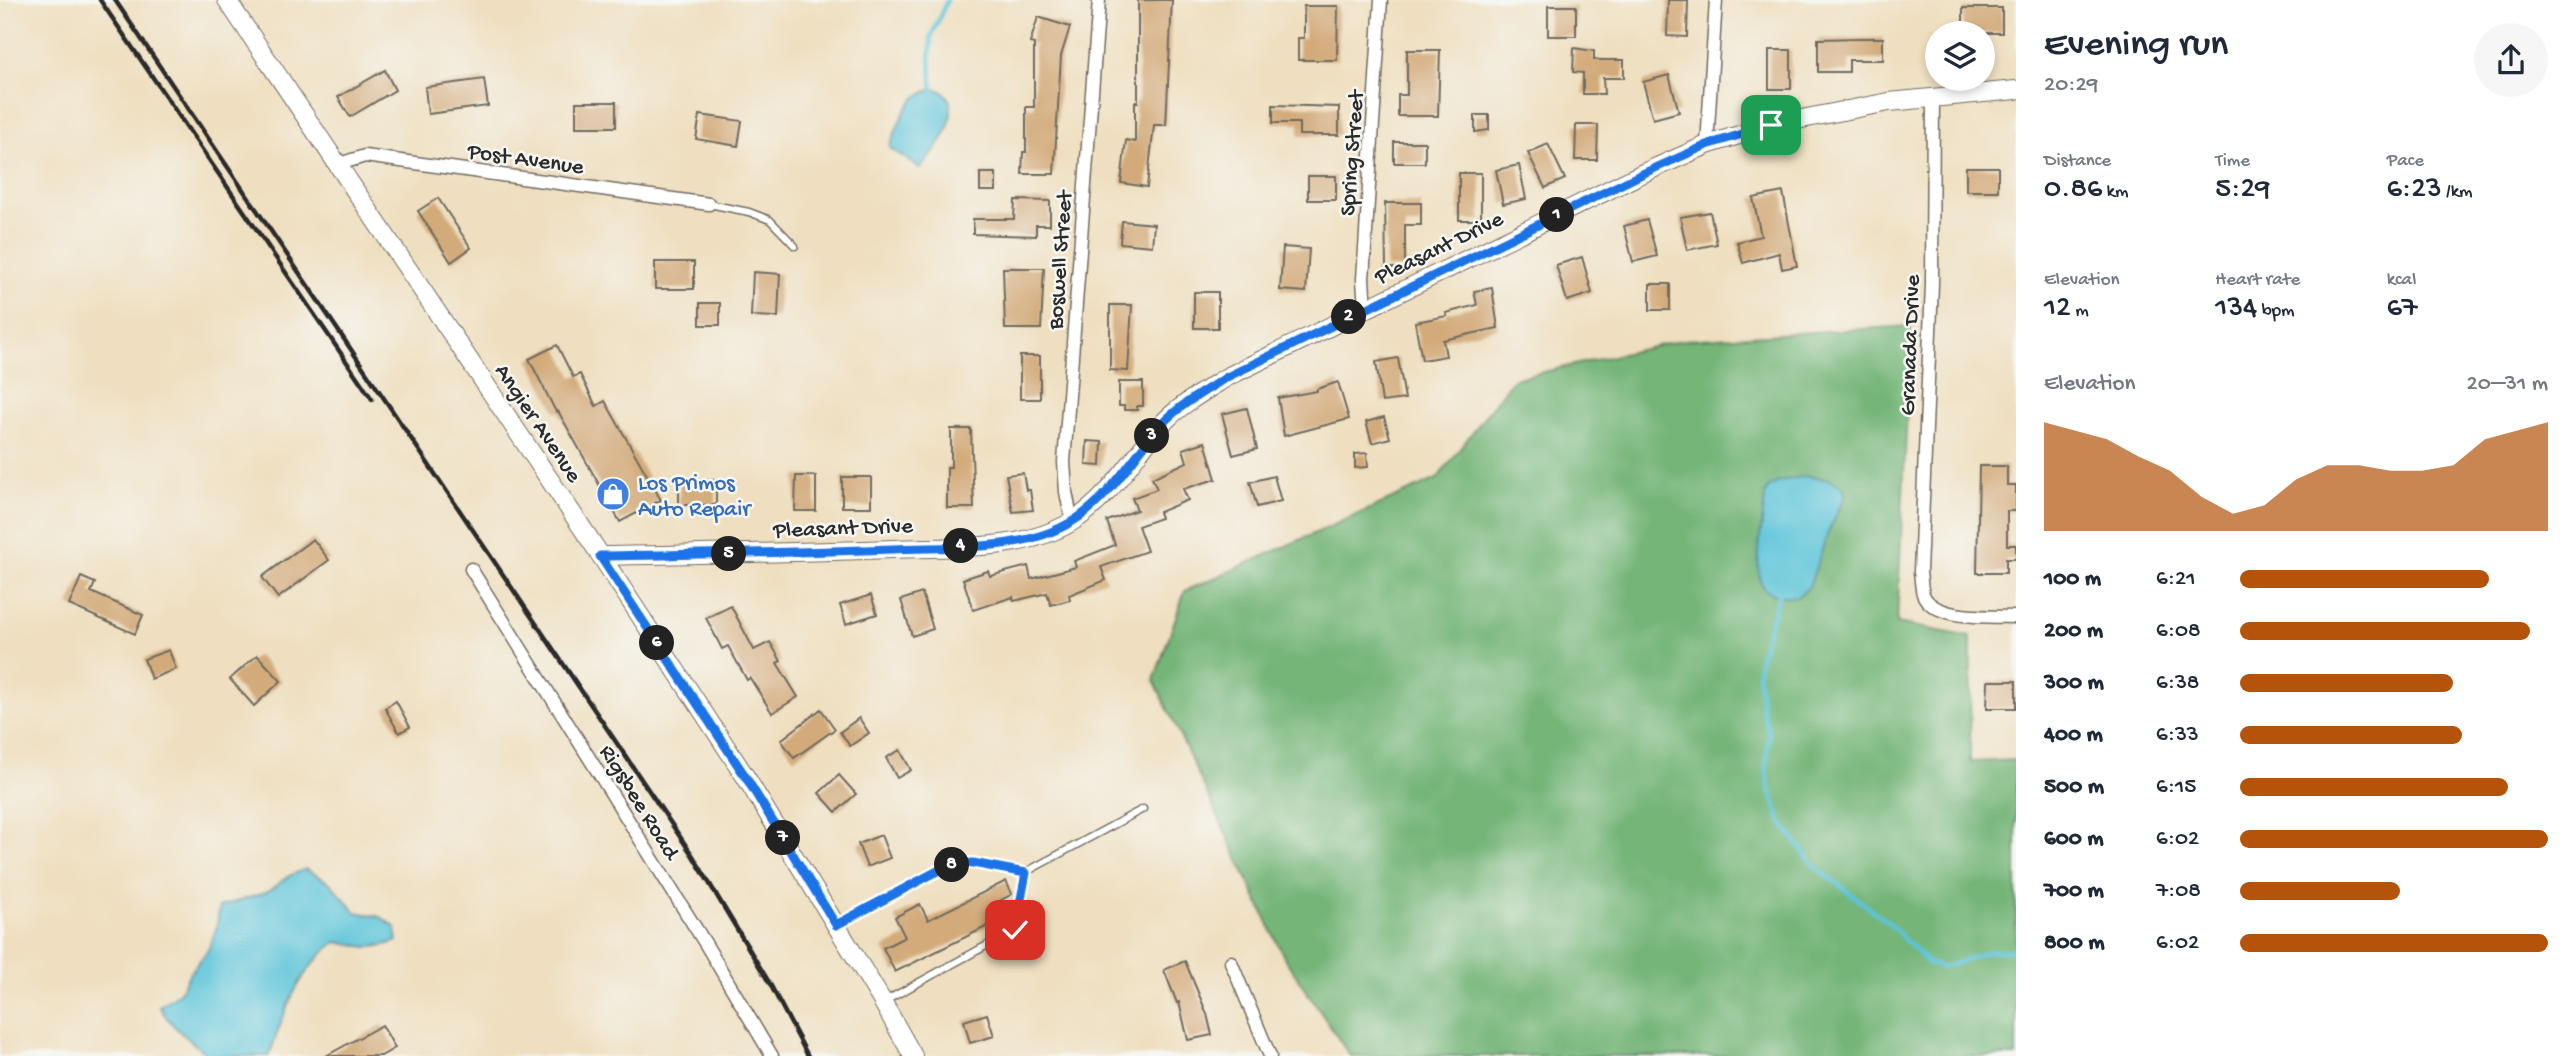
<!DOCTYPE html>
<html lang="en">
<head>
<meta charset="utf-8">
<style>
  :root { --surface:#fff; --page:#f6f6f7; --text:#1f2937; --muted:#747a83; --accent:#b45309 }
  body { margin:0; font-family:"Gochi Hand",sans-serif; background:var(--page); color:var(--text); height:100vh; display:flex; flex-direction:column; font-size:26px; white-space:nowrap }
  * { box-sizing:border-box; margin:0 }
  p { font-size:23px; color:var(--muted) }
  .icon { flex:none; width:38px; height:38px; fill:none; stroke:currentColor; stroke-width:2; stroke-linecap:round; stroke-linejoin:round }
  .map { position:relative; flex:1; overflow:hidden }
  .panel { display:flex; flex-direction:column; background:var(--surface); width:560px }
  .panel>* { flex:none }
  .controls { position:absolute; left:1925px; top:21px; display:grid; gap:14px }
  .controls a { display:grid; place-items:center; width:70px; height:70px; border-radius:50%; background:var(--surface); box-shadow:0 4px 10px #0003; font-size:35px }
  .pin { position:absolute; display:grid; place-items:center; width:60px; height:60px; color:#fff; margin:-30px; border-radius:14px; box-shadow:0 4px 10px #0006 }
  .km { position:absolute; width:35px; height:35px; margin:-18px; border-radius:50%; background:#222; color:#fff; font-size:19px; line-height:35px; text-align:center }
  .round { display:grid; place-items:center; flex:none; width:74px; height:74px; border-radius:37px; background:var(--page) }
  .summary { display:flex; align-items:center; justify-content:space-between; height:119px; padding:0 28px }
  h1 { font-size:38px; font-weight:600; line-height:52px }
  .metrics { display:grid; grid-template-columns:repeat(3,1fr); gap:10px; height:119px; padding:7px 28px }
  .metrics div { display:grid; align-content:center }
  .metrics b { font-size:30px; font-weight:600 }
  .metrics small { font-size:19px; font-weight:400 }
  .metrics p { font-size:19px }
  .chart { height:196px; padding:14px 28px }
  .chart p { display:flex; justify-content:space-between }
  .chart svg { width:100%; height:126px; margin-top:7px; fill:var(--accent); opacity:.7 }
  ul { padding:0 28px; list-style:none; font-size:23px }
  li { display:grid; grid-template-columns:112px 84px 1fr; align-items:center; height:52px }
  li i { height:18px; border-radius:9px; background:var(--accent) }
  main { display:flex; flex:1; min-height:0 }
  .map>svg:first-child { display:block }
  .forest { fill:#74b578; stroke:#507052; stroke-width:2 }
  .water { fill:#5cc4d9; stroke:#447882; stroke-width:2 }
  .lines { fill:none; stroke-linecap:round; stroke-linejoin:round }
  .stream { stroke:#5cc4d9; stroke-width:4.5 }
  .building { fill:#d3aa7a }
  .lane-casing { stroke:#706a5f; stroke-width:9 }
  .street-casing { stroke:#706a5f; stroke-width:15 }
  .secondary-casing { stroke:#706a5f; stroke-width:20 }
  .lane { stroke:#fff; stroke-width:6 }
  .street { stroke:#fff; stroke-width:12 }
  .secondary { stroke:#fff; stroke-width:18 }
  .rail { stroke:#2b2b2b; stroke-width:4.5 }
  .route-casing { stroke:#fff; stroke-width:14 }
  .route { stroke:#1a73e8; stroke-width:9 }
  .labels { text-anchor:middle; stroke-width:5; stroke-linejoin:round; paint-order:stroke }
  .street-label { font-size:23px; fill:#2b2b2b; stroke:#f6f6f2 }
  .shop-label { font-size:23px; fill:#366cbe; stroke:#f6f6f2; text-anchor:start }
</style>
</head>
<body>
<main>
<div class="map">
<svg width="2016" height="1056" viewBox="0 0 2016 1056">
  <rect width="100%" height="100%" fill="#f6f6f2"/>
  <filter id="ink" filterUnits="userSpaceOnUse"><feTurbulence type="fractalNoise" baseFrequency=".0143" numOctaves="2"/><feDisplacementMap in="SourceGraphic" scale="14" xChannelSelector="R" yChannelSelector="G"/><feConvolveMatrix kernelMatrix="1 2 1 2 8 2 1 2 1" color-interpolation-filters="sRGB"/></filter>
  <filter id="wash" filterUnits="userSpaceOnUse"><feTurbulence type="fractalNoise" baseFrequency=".00686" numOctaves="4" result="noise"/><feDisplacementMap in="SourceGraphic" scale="28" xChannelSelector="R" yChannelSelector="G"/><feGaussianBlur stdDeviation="1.57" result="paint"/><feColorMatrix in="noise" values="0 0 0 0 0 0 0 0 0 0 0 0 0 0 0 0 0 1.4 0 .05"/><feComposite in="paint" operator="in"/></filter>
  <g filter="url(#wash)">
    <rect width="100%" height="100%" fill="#efdfc0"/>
    <!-- forest -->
    <path class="forest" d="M1911 326 1897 623 1971 637 1970 762 2016 760V1056H1350L1285 959 1154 680 1185 591 1437 479 1513 379 1683 340Z"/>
    <!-- water -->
    <g class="water">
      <path d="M934 89C943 90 947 93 950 103 956 127 935 151 920 168L890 148V146C900 122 906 95 934 89Z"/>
      <path d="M1804 476C1820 478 1832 478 1844 488L1845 496 1828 533 1809 587 1797 597C1787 596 1773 597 1765 589 1750 574 1765 516 1765 495L1768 488 1779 482Z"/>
      <path d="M305 869 329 882 356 912 381 917 396 928 397 941C374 950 360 947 336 942 296 972 285 1011 269 1056H208C189 1038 172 1029 159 1006L179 993 190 973 208 950 217 927 219 907 267 892 289 876Z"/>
    </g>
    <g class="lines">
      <!-- stream -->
      <g class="stream">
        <path d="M933 93 930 58 931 37 947 0"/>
        <path d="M1780 591 1759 661 1758 676 1762 709 1769 733 1766 767 1769 787 1781 822 1814 866 1888 922 1928 963 1943 968 1986 952 2016 950"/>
      </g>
    </g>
    <g id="blocks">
      <!-- building -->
      <g class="building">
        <path d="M1138 0H1172L1166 125H1154L1147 187 1121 183 1126 140 1135 142V102H1138Z"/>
        <path d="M1668 0H1688L1687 37 1667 36Z"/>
        <path d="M1304 6H1338L1337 60H1298V38H1304Z"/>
        <rect x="1548" y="6" width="28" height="30"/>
        <rect x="1963" y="8" width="39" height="25"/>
        <path d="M1038 17 1070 27 1061 56 1054 174H1022L1023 152H1026V107H1034V44L1030 43Z"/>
        <path d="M1862 38H1883V60H1849V72H1818V39Z"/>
        <path d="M1574 48 1594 51V60H1624V78H1603L1604 94H1583V73L1573 72Z"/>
        <path d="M1407 50H1440L1438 116H1398V95H1407Z"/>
        <rect x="1769" y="50" width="22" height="39"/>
        <path d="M385 70 395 90 350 117 338 97Z"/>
        <path d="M1669 75 1679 112 1653 119 1643 82Z"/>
        <path d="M484 79 488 106 428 114 425 87Z"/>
        <rect x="576" y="102" width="40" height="25"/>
        <path d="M1273 105 1339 107V135H1299V123H1273Z"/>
        <path d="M700 115 742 121 738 146 696 139Z"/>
        <path d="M1475 115H1489V130L1475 132Z"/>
        <path d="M1576 125H1598L1597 160H1575Z"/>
        <rect x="1394" y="142" width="31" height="21"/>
        <path d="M1548 144 1565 179 1545 188 1528 153Z"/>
        <path d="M1519 165 1526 199 1503 204 1496 170Z"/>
        <rect x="1966" y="167" width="32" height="24"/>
        <rect x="980" y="173" width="16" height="18"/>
        <rect x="1459" y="173" width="22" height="47"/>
        <rect x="1308" y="176" width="28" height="24"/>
        <path d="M1783 192 1797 266 1782 269 1779 253 1743 263 1737 242 1761 236 1753 198Z"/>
        <path d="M438 198 471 248 451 262 418 211Z"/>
        <path d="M1015 200 1050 201V225H1036V236L973 234V219H1014Z"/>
        <path d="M1385 203H1421V225H1405V268H1386Z"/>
        <path d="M1710 212 1717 244 1687 250 1680 217Z"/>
        <path d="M1647 220 1657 256 1633 262 1624 226Z"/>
        <path d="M1122 221 1154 224 1152 246 1120 243Z"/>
        <path d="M1283 247 1309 249 1306 292 1280 290Z"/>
        <path d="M1582 257 1592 293 1567 301 1556 265Z"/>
        <rect x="655" y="262" width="39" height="27"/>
        <path d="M1003 268H1044L1041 329H1005Z"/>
        <path d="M753 272 780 274 778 317 751 316Z"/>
        <rect x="1650" y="284" width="20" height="26"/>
        <path d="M1492 288 1498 328 1443 340 1446 356 1422 360 1415 322 1447 316 1446 313 1477 305 1474 291Z"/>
        <rect x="1194" y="292" width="24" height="36"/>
        <rect x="700" y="303" width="20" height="22"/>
        <path d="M1110 305H1132L1128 371 1110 370Z"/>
        <path d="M557 345 573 377 580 374 596 406 605 401 661 500 620 522 558 411 556 412 529 359Z"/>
        <rect x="1020" y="356" width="20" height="43"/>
        <path d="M1398 358 1405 399 1382 402 1376 362Z"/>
        <path d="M1119 382H1143V406H1137V410H1124V406H1119Z"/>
        <path d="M1338 382 1349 419 1284 436 1278 398 1317 391V389Z"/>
        <path d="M1247 408 1257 449 1233 455 1222 414Z"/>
        <path d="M1384 417 1390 438 1372 443 1366 422Z"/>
        <path d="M951 429H971L974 508H947V467H951Z"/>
        <path d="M1087 441 1102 442 1101 466 1086 465Z"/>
        <path d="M1205 442 1216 479 1183 489 1188 500 1159 512 1161 518 1138 526 1147 551 1101 567 1106 580 1069 595 1070 600 1051 605 1047 593 1014 601 1013 597 973 610 963 579 988 571 990 576 1028 566 1031 579 1076 567 1074 561 1115 545 1107 521 1137 510 1132 498 1157 489 1152 478 1187 462 1183 449Z"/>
        <path d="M1367 453 1368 467 1355 468V454Z"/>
        <path d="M1979 466H2007V485H2016V511H2007V545H2016V559H2006V573H1977Z"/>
        <path d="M1023 473 1026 490H1030L1033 510 1013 512 1006 475Z"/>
        <path d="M796 476H816V511H795Z"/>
        <path d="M1274 476 1281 501 1257 507 1250 482Z"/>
        <rect x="842" y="477" width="29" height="30"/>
        <rect x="679" y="480" width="37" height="25"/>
        <path d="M313 539 329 560 278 598 262 577Z"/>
        <path d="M81 577 95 583 91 592 143 615 135 634 69 605Z"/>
        <path d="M922 593 933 629 912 636 901 600Z"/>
        <path d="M871 595 877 614 846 624 840 605Z"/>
        <path d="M731 606 754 650 770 642 781 661 777 663 798 697 772 713 750 678 747 680 728 646 722 649 706 618Z"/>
        <path d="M169 650 176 669 151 679 144 659Z"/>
        <path d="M257 655 281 681 254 706 230 679Z"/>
        <path d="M1988 681H2016V708H1987Z"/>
        <path d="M396 701 410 727 399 733 385 708Z"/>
        <path d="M821 709 835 729 794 758 781 740Z"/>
        <path d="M859 718 869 733 850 746 840 732Z"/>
        <path d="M900 750 911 770 897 778 886 758Z"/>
        <path d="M839 775 856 794 836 812 819 793Z"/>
        <path d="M881 835 890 858 867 867 858 844Z"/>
        <path d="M1006 881 1012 894 996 903 1004 918 895 972 883 948 905 937 895 917 920 904 928 920Z"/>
        <path d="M1185 961 1207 1014 1212 1035 1188 1040 1179 1002 1177 1003 1164 970Z"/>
        <path d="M987 1014 994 1036 970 1043 964 1021Z"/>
        <path d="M382 1025 395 1048 381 1056H326Z"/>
      </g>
    </g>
  </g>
  <g filter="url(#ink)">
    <use href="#blocks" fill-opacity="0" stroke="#706a5f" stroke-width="2"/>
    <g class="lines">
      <defs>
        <g id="lane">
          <path d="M709 204 749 212 770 220 795 246"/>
          <path d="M838 924 947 866 973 863 1026 872"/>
          <path d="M885 1001 1015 930 1026 872 1143 809"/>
        </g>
        <g id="street">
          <path d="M1933 96 1932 284 1920 572C1921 578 1921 587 1923 594 1933 621 1992 616 2016 617"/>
          <path d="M1707 145 1716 0"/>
          <path d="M339 164 365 156 709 204"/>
          <path d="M1365 308 1363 279 1381 0"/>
          <path d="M1072 522 1066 492 1064 462 1099 0"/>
          <path d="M471 569 705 943 772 1056"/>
          <path d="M1231 962 1270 1056"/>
        </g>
        <g id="secondary">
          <path d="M227 0 601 556 745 776 881 999 913 1056"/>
          <path d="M601 556C698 554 795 553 892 549 951 546 1021 553 1073 521 1109 499 1133 458 1159 427 1178 406 1203 392 1227 377L1641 174 1707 145 1771 125 1889 102 2016 90"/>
        </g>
      </defs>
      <!-- lane casing -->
      <use href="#lane" class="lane-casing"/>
      <!-- street casing -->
      <use href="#street" class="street-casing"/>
      <!-- secondary casing -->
      <use href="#secondary" class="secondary-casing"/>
      <!-- lane -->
      <use href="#lane" class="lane"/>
      <!-- street -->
      <use href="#street" class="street"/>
      <!-- secondary -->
      <use href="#secondary" class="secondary"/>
      <!-- rail -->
      <g class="rail">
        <path d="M100 0 372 399"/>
        <path d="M115 0 693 856 770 984 808 1056"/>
      </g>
    </g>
  </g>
  <g class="lines" filter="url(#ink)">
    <defs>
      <path id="route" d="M1015 930 1026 873 973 863 947 866 836 925 745 776 600 556C698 554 795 553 892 549 951 546 1021 553 1073 521 1109 499 1133 458 1159 427 1178 406 1203 392 1227 377L1642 174 1707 145 1771 125"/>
    </defs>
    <!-- route casing -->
    <use href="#route" class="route-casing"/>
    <!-- route -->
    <use href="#route" class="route"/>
  </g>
  <!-- icons -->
  <defs>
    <symbol id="shop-disc" viewBox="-11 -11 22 22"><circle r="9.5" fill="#3f7fe0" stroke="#f6f6f2"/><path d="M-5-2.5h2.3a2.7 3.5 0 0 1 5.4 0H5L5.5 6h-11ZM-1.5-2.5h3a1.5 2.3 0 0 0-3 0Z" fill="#fff"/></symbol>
  </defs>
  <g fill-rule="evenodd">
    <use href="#shop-disc" x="594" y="475" width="38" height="38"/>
  </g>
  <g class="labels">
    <!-- street labels -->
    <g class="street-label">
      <text transform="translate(1350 153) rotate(-86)" y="8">Spring Street</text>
      <text transform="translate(526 157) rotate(8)" y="8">Post Avenue</text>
      <text transform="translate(1438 246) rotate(-26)" y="8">Pleasant Drive</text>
      <text transform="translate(1058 260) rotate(-86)" y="8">Boswell Street</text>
      <text transform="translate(1908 345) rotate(-88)" y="8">Granada Drive</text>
      <text transform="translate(540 422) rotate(56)" y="8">Angier Avenue</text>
      <text transform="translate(843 526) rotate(-2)" y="8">Pleasant Drive</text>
      <text transform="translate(641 801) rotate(58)" y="8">Rigsbee Road</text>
    </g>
    <!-- shop labels -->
    <g class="shop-label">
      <text x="638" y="489">Los Primos<tspan x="638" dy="26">Auto Repair</tspan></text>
    </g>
  </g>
</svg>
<div class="controls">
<a><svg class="icon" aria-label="layers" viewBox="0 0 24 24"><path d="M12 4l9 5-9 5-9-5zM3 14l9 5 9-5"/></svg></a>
</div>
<div class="pin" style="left:1771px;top:125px;background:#1e9e55"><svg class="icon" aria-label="arrive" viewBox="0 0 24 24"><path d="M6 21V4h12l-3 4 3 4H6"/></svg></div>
<div class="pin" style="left:1015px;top:930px;background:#d93025"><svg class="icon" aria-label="check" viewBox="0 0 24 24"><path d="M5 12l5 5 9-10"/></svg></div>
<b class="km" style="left:1557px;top:215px">1</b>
<b class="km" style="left:1349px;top:317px">2</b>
<b class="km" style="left:1152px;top:436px">3</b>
<b class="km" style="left:961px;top:546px">4</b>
<b class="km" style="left:729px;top:554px">5</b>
<b class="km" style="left:657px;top:643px">6</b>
<b class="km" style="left:783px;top:838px">7</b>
<b class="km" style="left:952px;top:865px">8</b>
</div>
<section class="panel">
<div class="summary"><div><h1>Evening run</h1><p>20:29</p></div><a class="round"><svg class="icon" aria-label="share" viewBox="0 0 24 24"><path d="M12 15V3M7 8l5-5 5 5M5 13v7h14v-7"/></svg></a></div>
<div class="metrics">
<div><p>Distance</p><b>0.86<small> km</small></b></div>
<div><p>Time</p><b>5:29</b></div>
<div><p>Pace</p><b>6:23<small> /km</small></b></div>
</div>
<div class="metrics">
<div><p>Elevation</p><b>12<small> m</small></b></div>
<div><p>Heart rate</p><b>134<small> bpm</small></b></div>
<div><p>kcal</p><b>67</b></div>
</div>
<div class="chart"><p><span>Elevation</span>20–31 m</p>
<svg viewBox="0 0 160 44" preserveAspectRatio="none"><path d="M0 44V6L10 9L20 12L30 18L40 23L50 32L60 38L70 35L80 26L90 21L100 21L110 23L120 23L130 21L140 12L150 9L160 6V44z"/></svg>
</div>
<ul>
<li><b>100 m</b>6:21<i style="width:81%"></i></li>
<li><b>200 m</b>6:08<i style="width:94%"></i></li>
<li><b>300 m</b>6:38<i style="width:69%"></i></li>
<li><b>400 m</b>6:33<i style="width:72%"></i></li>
<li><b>500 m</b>6:15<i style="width:87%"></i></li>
<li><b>600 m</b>6:02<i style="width:100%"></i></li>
<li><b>700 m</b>7:08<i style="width:52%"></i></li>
<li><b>800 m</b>6:02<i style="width:100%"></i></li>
</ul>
</section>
</main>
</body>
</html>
